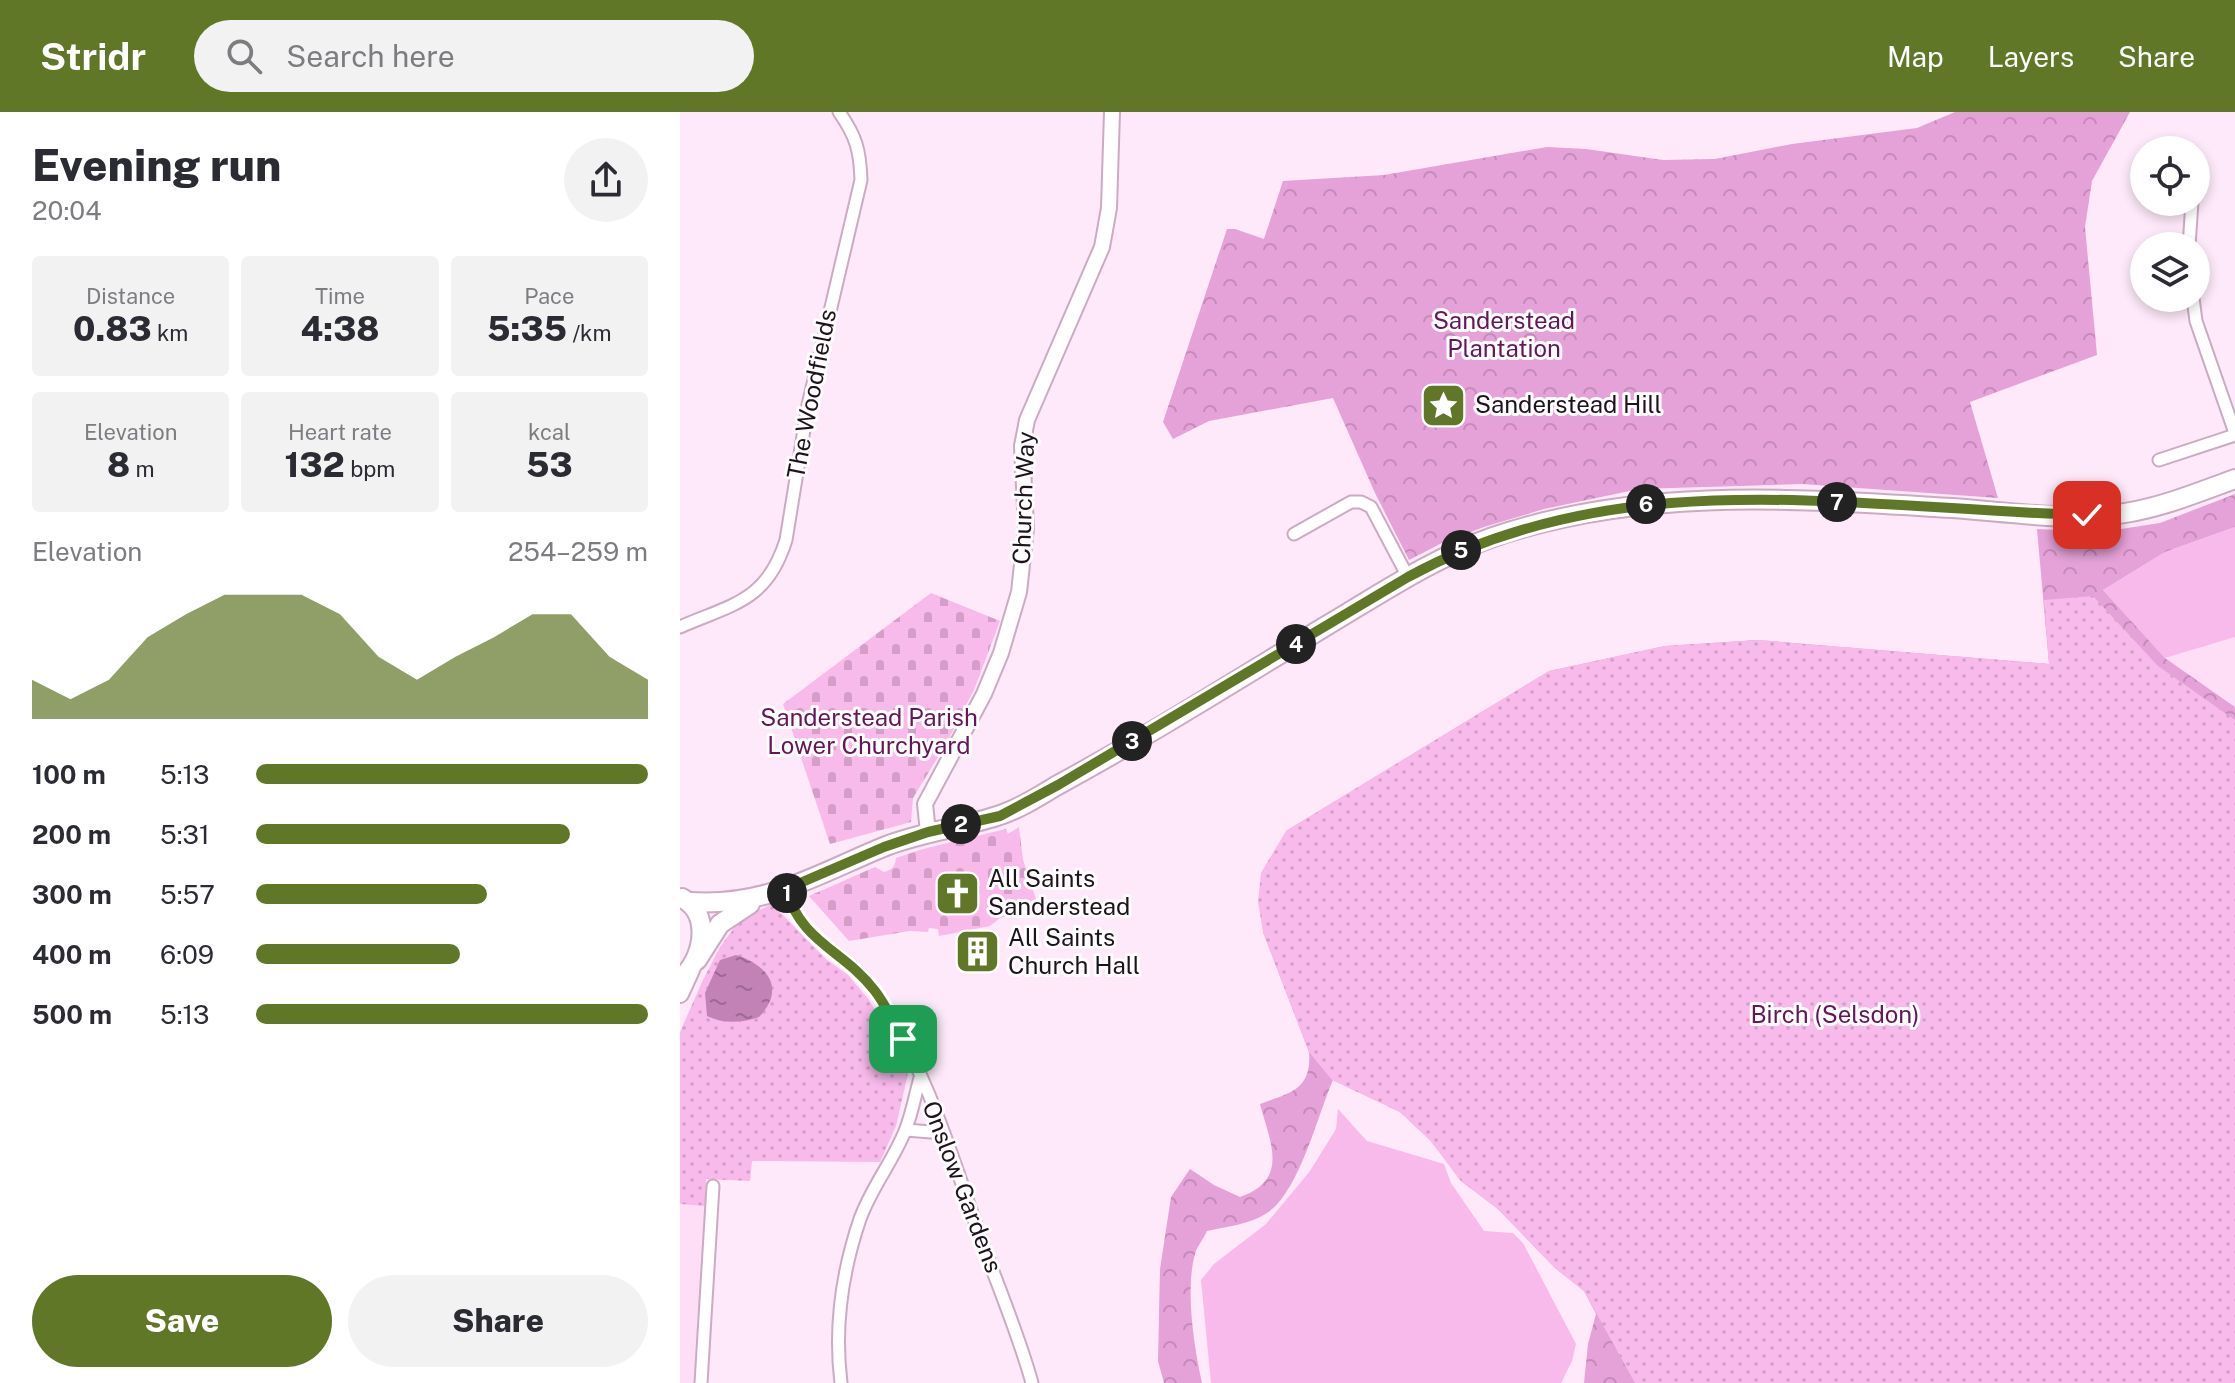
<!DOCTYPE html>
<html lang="en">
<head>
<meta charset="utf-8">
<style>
  :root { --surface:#fff; --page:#f2f2f3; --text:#2b2b33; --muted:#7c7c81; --accent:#607728 }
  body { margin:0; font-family:"Public Sans",sans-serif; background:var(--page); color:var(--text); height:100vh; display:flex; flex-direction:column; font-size:30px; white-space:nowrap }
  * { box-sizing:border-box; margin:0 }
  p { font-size:26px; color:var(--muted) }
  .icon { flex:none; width:44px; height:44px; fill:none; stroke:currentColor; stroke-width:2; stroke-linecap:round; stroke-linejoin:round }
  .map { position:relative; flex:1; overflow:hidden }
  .details { display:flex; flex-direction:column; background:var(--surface); width:680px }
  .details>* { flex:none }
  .buttons { position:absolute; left:1450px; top:24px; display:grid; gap:16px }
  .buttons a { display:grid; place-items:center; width:80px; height:80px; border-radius:50%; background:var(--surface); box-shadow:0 4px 12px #0003; font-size:40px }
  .pin { position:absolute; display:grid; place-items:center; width:68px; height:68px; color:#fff; margin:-34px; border-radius:16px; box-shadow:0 4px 12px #0006 }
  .km { position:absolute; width:40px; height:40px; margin:-20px; border-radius:50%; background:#222; color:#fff; font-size:22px; line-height:40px; text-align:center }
  .round { display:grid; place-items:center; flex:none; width:84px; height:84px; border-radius:42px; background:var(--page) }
  .headline { display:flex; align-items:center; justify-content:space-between; height:136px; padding:0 32px }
  h1 { font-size:44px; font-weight:800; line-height:60px }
  .metrics { display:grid; grid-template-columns:repeat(3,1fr); gap:12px; height:136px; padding:8px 32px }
  .metrics div { display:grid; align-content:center; border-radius:8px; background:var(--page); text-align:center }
  .metrics b { font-size:34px; font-weight:800 }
  .metrics small { font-size:22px; font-weight:400 }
  .metrics p { font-size:22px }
  .chart { height:224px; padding:16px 32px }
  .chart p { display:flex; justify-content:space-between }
  .chart svg { width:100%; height:144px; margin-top:8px; fill:var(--accent); opacity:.7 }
  .cta { display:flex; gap:16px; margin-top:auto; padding:16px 32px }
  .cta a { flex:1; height:92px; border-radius:48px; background:var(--accent); color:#fff; font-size:32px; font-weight:800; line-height:92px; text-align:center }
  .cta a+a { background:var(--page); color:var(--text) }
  ul { padding:0 32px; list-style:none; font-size:26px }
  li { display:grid; grid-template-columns:128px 96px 1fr; align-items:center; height:60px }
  li i { height:20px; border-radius:10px; background:var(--accent) }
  header { display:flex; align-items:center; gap:48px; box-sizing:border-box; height:112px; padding:0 40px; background:var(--accent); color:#fff }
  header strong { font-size:38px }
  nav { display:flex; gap:44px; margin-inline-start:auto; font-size:28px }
  .search { width:560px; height:72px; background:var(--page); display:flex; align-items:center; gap:20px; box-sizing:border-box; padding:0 28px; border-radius:44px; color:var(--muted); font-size:30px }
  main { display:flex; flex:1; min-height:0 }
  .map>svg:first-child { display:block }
  .built { fill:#fddef6 }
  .green { fill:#f8b9eb }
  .forest { fill:url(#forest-crowns) }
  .cemetery { fill:url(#cemetery-stones) }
  .park { fill:url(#park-dots) }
  .water { fill:url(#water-ripples) }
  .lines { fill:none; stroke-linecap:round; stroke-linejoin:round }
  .minor-casing { stroke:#caabc3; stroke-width:15 }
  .tertiary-casing { stroke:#caabc3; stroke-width:18 }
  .secondary-casing { stroke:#caabc3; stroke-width:20 }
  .primary-casing { stroke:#caabc3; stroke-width:22 }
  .minor { stroke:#fff; stroke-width:11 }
  .tertiary { stroke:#fff; stroke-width:14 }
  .secondary { stroke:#fff; stroke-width:16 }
  .primary { stroke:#fff; stroke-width:18 }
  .route-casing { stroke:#fff; stroke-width:16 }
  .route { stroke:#607728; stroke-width:10 }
  .labels { text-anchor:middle; stroke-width:6; stroke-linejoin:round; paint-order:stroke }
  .park-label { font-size:24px; fill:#631659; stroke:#fdfdfd }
  .street-label { font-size:24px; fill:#1e131c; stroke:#fdfdfd }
  .poi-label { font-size:24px; fill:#1e131c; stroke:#fdfdfd; text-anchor:start }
</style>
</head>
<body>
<header>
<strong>Stridr</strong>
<div class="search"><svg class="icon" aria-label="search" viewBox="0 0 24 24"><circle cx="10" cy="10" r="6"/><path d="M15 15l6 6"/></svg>Search here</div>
<nav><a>Map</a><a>Layers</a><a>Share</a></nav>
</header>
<main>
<section class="details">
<div class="headline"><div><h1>Evening run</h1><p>20:04</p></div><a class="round"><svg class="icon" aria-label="share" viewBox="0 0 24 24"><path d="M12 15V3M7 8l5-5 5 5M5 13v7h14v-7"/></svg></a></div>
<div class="metrics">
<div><p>Distance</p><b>0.83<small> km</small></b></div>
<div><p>Time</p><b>4:38</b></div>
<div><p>Pace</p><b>5:35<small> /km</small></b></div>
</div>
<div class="metrics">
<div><p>Elevation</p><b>8<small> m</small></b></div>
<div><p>Heart rate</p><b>132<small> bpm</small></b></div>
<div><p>kcal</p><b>53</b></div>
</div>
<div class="chart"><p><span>Elevation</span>254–259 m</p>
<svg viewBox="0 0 160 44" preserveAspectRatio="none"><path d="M0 44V32L10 38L20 32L30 19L40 12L50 6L60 6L70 6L80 12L90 25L100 32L110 25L120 19L130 12L140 12L150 25L160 32V44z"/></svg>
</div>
<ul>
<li><b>100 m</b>5:13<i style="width:100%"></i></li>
<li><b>200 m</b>5:31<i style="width:80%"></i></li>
<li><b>300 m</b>5:57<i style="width:59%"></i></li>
<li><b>400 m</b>6:09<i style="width:52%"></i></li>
<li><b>500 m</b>5:13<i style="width:100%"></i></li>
</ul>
<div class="cta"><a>Save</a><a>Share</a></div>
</section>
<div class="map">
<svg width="1555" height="1271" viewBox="0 0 1555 1271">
  <defs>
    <pattern id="forest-crowns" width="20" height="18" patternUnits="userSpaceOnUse" patternTransform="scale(2)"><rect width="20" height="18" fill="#e5a2d8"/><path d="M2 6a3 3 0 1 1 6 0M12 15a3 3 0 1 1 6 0" fill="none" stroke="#c48bb9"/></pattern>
    <pattern id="cemetery-stones" width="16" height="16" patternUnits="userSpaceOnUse" patternTransform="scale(2)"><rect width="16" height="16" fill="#f8b9eb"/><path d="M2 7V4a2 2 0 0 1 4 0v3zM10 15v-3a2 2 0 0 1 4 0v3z" fill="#d49ec9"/></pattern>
    <pattern id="park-dots" width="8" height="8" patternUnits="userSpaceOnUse" patternTransform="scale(2)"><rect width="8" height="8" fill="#f8b9eb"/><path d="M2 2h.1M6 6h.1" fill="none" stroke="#d49ec9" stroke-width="1.8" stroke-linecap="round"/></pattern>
    <pattern id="water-ripples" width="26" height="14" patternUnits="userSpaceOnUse" patternTransform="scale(2)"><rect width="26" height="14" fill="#c282b6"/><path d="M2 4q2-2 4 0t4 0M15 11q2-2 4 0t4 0" fill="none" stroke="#9d6993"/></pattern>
  </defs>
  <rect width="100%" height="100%" fill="#fde9f9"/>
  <!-- built -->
  <g class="built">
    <path d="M1555 525V595L1485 546Z"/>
    <path d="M0 1092 25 1094 16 1271H0Z"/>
  </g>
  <!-- green -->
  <g class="green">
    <path d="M1555 415V525L1485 546 1423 478 1485 440Z"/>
    <path d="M658 997 687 1029 764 1052 771 1071 804 1119 833 1121 843 1131 896 1232 892 1249 881 1271H531L521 1168 534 1152 586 1112 630 1059 656 1017Z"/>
  </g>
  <!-- forest -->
  <g class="forest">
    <path d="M1275 0H1450L1412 69 1405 115 1417 243 1290 290 1318 386 1122 372 959 377 864 397 804 415 762 431 729 448 695 381 653 286 529 309 493 327 483 310 547 117H555L584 127 603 69 704 63 867 35 906 37 983 48 1035 47 1112 32 1237 16Z"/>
    <path d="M1555 382V415L1485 440 1423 478 1485 546 1555 595V662L606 719 869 559 985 534 1078 528 1369 552 1357 417 1422 420 1480 411Z"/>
    <path d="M600 817 1061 1271H904L908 1232 916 1202 904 1179 875 1156 818 1097 781 1069 751 1029 720 1000 653 968C637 1005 619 1080 587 1101 571 1112 545 1115 527 1119 523 1127 517 1135 515 1142 505 1178 514 1235 522 1271H484L478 1249 480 1157 491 1085 510 1057 534 1073 560 1085C610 1068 590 1030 580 992 610 981 632 978 629 940L583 820Z"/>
  </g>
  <!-- cemetery -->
  <g class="cemetery">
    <path d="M251 481 320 509 294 578 267 630 233 686 231 710 150 732 103 592Z"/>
    <path d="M339 715 343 748 359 796 320 806 310 814 259 824 258 817 249 816 248 820 230 819 169 829 129 784 195 755 204 760C212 758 215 755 216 746L243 737 326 717 328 722Z"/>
  </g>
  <!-- park -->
  <g class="park">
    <path d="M1413 484 1478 554 1555 608V1271H955L904 1179 875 1156 818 1097 781 1069 751 1029 720 1000 652 968 629 940 583 820 578 790 581 761 606 719 869 559 985 534 1078 528 1369 552 1364 488Z"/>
    <path d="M92 792 146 847 168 863 190 889 229 957 216 1014 200 1050 72 1049 70 1069 26 1067 25 1094 0 1092V920L22 870 40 835 54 816 71 802Z"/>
  </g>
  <!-- water -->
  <path class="water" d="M56 843C88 853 106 877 79 905 63 911 43 912 27 904L25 881 40 848Z"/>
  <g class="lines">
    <defs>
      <g id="minor">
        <path d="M1509 134 1512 90"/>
        <path d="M1513 186 1516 209 1555 321"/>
        <path d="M1479 348 1555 323"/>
        <path d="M614 422 671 390H681L691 395 728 465"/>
        <path d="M0 515C53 492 87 489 106 428L128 293 181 68C180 38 176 24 159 0"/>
        <path d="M106 777C122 834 168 838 196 881 247 957 273 1048 303 1133 320 1179 339 1224 352 1271"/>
        <path d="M226 1018 263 1021"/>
        <path d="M21 1271 33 1074"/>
        <path d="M161 1271C154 1215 162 1160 180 1107 191 1076 213 1049 225 1019 232 1002 235 983 240 966"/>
      </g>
      <path id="tertiary" d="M248 720 245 692 304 582 321 541 339 480 346 416 342 334 347 308 422 135 429 96 432 0"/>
      <path id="secondary" d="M0 882 11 858"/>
      <g id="primary">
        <path d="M10 790C88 795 137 762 206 734 242 720 280 716 317 704 337 698 358 685 376 674 468 624 557 568 646 514 700 482 753 446 813 425 962 374 1118 387 1272 396 1328 400 1389 410 1445 401 1483 395 1519 380 1555 367"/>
        <path d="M17 848 40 812 70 792"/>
        <path d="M0 867C23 849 33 802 2 786"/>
      </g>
    </defs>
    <!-- minor casing -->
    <use href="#minor" class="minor-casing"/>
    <!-- tertiary casing -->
    <use href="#tertiary" class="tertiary-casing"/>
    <!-- secondary casing -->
    <use href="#secondary" class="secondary-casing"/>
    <!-- primary casing -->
    <use href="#primary" class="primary-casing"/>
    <!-- minor -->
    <use href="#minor" class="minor"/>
    <!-- tertiary -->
    <use href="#tertiary" class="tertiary"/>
    <!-- secondary -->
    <use href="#secondary" class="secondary"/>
    <!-- primary -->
    <use href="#primary" class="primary"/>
  </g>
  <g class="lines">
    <defs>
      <path id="route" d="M223 927C214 912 206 893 195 879 164 838 121 831 106 777L204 735 248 720 320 704 378 673 728 465C942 348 1175 397 1407 403"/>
    </defs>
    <!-- route casing -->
    <use href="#route" class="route-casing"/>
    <!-- route -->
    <use href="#route" class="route"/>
  </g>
  <!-- icons -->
  <defs>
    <symbol id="sight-square" viewBox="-11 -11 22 22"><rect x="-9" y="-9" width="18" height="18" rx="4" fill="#607728" stroke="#fdfdfd"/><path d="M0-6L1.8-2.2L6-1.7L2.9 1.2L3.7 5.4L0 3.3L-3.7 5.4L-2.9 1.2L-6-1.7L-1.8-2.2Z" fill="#fff"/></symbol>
    <symbol id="church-square" viewBox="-11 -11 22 22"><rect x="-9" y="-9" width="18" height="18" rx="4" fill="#607728" stroke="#fdfdfd"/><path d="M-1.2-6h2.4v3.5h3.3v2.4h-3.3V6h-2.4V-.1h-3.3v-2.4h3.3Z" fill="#fff"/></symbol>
    <symbol id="building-square" viewBox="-11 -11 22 22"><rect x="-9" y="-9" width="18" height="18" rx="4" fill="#607728" stroke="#fdfdfd"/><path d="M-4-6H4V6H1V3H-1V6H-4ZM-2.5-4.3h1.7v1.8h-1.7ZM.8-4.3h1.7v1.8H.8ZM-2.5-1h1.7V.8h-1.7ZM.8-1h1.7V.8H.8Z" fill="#fff"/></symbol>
  </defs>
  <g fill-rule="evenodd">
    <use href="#sight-square" x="738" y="268" width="51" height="51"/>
    <use href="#church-square" x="252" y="756" width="51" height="51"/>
    <use href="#building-square" x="272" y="814" width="51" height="51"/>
  </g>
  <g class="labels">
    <!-- park labels -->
    <g class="park-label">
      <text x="824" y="217">Sanderstead<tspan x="824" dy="28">Plantation</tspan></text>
      <text x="189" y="614">Sanderstead Parish<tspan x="189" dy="28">Lower Churchyard</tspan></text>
      <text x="1155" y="911">Birch (Selsdon)</text>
    </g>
    <!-- street labels -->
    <g class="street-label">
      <text transform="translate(132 282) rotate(-79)" y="8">The Woodfields</text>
      <text transform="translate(344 386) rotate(-88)" y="8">Church Way</text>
      <text transform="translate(282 1075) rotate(69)" y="8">Onslow Gardens</text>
    </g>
    <!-- poi labels -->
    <g class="poi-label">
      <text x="795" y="301">Sanderstead Hill</text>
      <text x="308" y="775">All Saints<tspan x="308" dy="28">Sanderstead</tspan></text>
      <text x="328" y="834">All Saints<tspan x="328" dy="28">Church Hall</tspan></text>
    </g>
  </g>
</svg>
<div class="buttons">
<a><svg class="icon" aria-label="locate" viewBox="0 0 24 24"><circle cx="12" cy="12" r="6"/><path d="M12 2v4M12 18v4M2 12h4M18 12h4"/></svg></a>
<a><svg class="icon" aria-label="layers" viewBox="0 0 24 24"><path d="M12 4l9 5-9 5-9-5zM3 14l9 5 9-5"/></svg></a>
</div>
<div class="pin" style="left:223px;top:927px;background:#1e9e55"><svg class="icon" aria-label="arrive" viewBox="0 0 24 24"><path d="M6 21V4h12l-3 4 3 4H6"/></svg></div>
<div class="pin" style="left:1407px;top:403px;background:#d93025"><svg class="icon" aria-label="check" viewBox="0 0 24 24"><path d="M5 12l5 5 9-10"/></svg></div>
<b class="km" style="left:107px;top:781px">1</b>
<b class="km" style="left:281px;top:712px">2</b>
<b class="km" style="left:452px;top:629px">3</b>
<b class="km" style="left:616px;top:532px">4</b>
<b class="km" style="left:781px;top:438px">5</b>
<b class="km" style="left:966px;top:392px">6</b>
<b class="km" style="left:1157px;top:390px">7</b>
</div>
</main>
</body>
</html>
